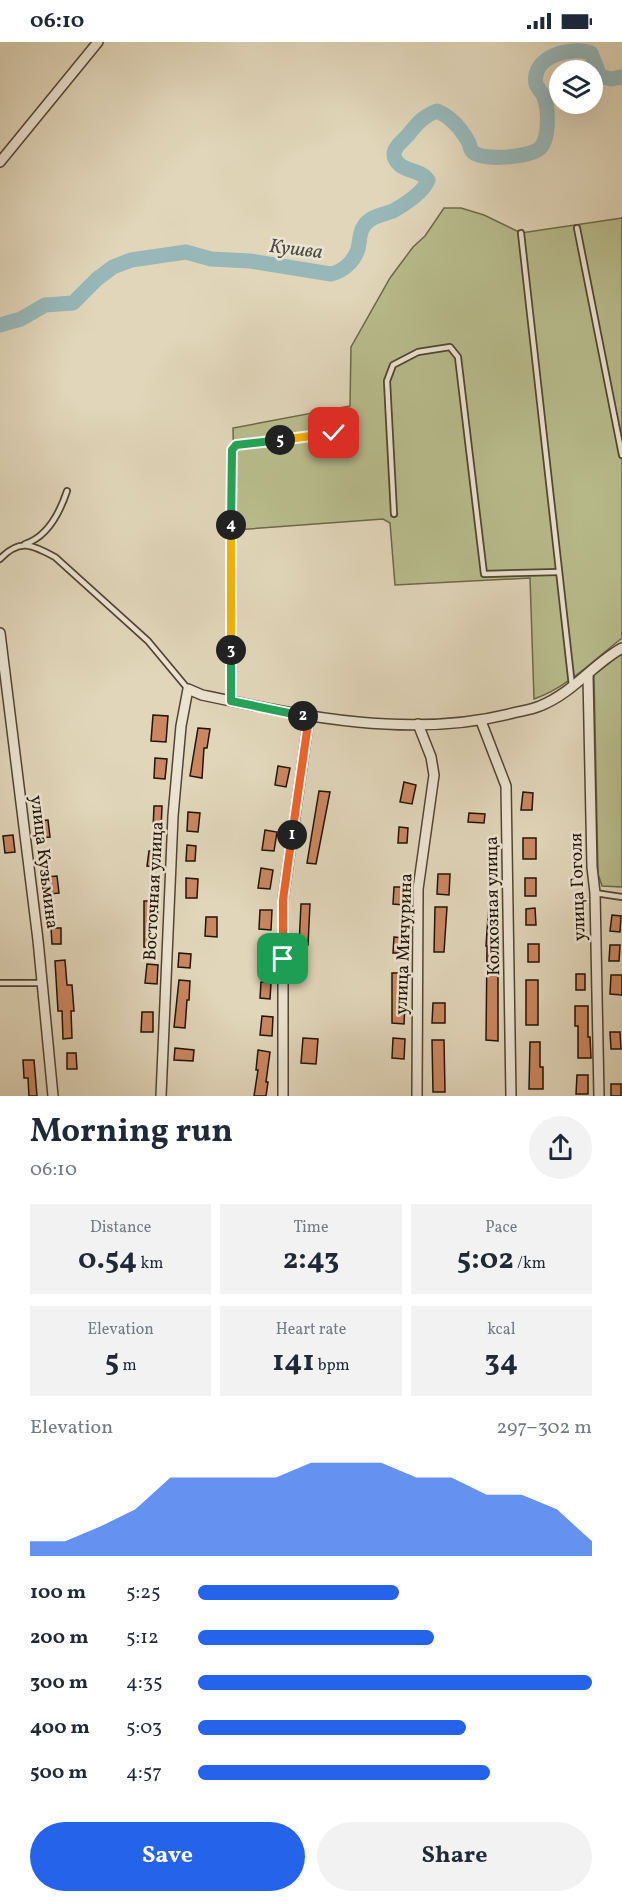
<!DOCTYPE html>
<html lang="en">
<head>
<meta charset="utf-8">
<style>
  :root { --surface:#fff; --page:#f2f2f3; --text:#1f2937; --muted:#747a83; --accent:#2563eb }
  body { margin:0; font-family:Vollkorn,serif; background:var(--page); color:var(--text); height:100vh; display:flex; flex-direction:column; font-size:22px; white-space:nowrap }
  * { box-sizing:border-box; margin:0 }
  p { font-size:20px; color:var(--muted) }
  .icon { flex:none; width:33px; height:33px; fill:none; stroke:currentColor; stroke-width:2; stroke-linecap:round; stroke-linejoin:round }
  .map { position:relative; height:1054px; overflow:hidden }
  .drawer { display:flex; flex-direction:column; background:var(--surface); flex:1 }
  .drawer>* { flex:none }
  .buttons { position:absolute; left:549px; top:18px; display:grid; gap:12px }
  .buttons a { display:grid; place-items:center; width:54px; height:54px; border-radius:50%; background:var(--surface); box-shadow:0 6px 24px #0002; font-size:30px }
  .pin { position:absolute; display:grid; place-items:center; width:51px; height:51px; color:#fff; margin:-26px; border-radius:12px; box-shadow:0 3px 9px #0006 }
  .km { position:absolute; width:30px; height:30px; margin:-15px; border-radius:50%; background:#222; color:#fff; font-size:16px; line-height:30px; text-align:center }
  .round { display:grid; place-items:center; flex:none; width:63px; height:63px; border-radius:32px; background:var(--page) }
  .summary { display:flex; align-items:center; justify-content:space-between; height:102px; padding:0 30px }
  h1 { font-size:33px; font-weight:700; line-height:45px }
  .stats { display:grid; grid-template-columns:repeat(3,1fr); gap:9px; height:102px; padding:6px 30px }
  .stats div { display:grid; align-content:center; border-radius:0px; background:var(--page); text-align:center }
  .stats b { font-size:30px; font-weight:700 }
  .stats small { font-size:16px; font-weight:400 }
  .stats p { font-size:16px }
  .chart { height:168px; padding:12px 30px }
  .chart p { display:flex; justify-content:space-between }
  .chart svg { width:100%; height:108px; margin-top:6px; fill:var(--accent); opacity:.7 }
  .cta { display:flex; gap:12px; margin-top:auto; padding:12px 30px }
  .cta a { flex:1; height:69px; border-radius:36px; background:var(--accent); color:#fff; font-size:24px; font-weight:700; line-height:69px; text-align:center }
  .cta a+a { background:var(--page); color:var(--text) }
  ul { padding:0 30px; list-style:none; font-size:20px }
  li { display:grid; grid-template-columns:96px 72px 1fr; align-items:center; height:45px }
  li i { height:15px; border-radius:8px; background:var(--accent) }
  .status { display:flex; justify-content:space-between; align-items:center; height:42px; padding:0 30px; background:var(--surface); direction:ltr }
  .status svg { height:16px; fill:currentColor }
  .map>svg:first-child { display:block }
  .green { fill:#b8bc8c; stroke:#6c6849; stroke-width:1.5 }
  .lines { fill:none; stroke-linecap:round; stroke-linejoin:round }
  .river { stroke:#97b7b9; stroke-width:15 }
  .building { fill:#cb8761; stroke:#201506; stroke-width:1.5 }
  .service-casing { stroke:#504533; stroke-width:8 }
  .minor-casing { stroke:#504533; stroke-width:12 }
  .service { stroke:#ece4d2; stroke-width:4.5 }
  .minor { stroke:#ece4d2; stroke-width:9 }
  .split-1-casing { stroke:#fff; stroke-width:12 }
  .split-2-casing { stroke:#fff; stroke-width:12 }
  .split-3-casing { stroke:#fff; stroke-width:12 }
  .split-4-casing { stroke:#fff; stroke-width:12 }
  .split-5-casing { stroke:#fff; stroke-width:12 }
  .split-6-casing { stroke:#fff; stroke-width:12 }
  .split-1 { stroke:#f0652b; stroke-width:8 }
  .split-2 { stroke:#f0652b; stroke-width:8 }
  .split-3 { stroke:#22a559; stroke-width:8 }
  .split-4 { stroke:#f5b400; stroke-width:8 }
  .split-5 { stroke:#22a559; stroke-width:8 }
  .split-6 { stroke:#f5b400; stroke-width:8 }
  .labels { text-anchor:middle; stroke-width:5; stroke-linejoin:round; paint-order:stroke }
  .street-label { font-size:18px; fill:#201506; stroke:#ece4d2 }
  .water-label { font-size:20px; font-style:italic; fill:#4a4e45; stroke:#ece4d2 }
</style>
</head>
<body>
<div class="status"><b>06:10</b><svg viewBox="0 0 49 12"><path d="M0 12V9h3v3zM5 12V6h3v6zM10 12V3h3v9zM15 12V0h3v12zM26 1h20v11H26zM47 4h2v5h-2z"/></svg></div>
<div class="map">
<svg width="622" height="1054" viewBox="0 0 622 1054">
  <rect width="100%" height="100%" fill="#e1d6ba"/>
  <filter id="stains"><feTurbulence type="fractalNoise" baseFrequency=".00333" numOctaves="4"/><feColorMatrix values="0 0 0 0 .2 0 0 0 0 .09 0 0 0 0 .02 0 0 0 .5 -.17"/></filter>
  <radialGradient id="worn" r=".72"><stop offset=".6" stop-color="#630" stop-opacity="0"/><stop offset="1" stop-color="#630" stop-opacity=".3"/></radialGradient>
  <!-- green -->
  <g class="green">
    <path d="M444 166H461L484 173 521 191 622 176V596C595 617 567 646 534 657L530 536 395 543 390 481 383 477 235 488 233 386 350 364 351 305 390 236 413 205 425 194Z"/>
    <path d="M622 611V845L602 844 598 832 594 633Z"/>
  </g>
  <g class="lines">
    <!-- river -->
    <path class="river" d="M0 283 21 277 45 263 73 261 97 237 113 225 131 218 186 210 211 217 250 219 331 232C344 229 354 219 358 207 360 200 359 190 364 184 370 174 383 173 393 169 404 163 424 150 428 138 421 128 408 130 400 123 386 110 400 102 408 93 417 82 423 74 437 69 451 75 461 86 469 101 470 103 470 107 472 109 481 120 528 115 539 107 550 98 549 65 543 53 541 49 537 46 536 42 531 14 571 4 591 11L600 34 611 37 622 35"/>
  </g>
  <!-- building -->
  <g class="building">
    <path d="M153 673 168 674 166 700 151 699Z"/>
    <path d="M198 686 210 687 207 706H204L202 736 190 734Z"/>
    <path d="M155 716 167 717 165 737 154 736Z"/>
    <path d="M278 724 290 726 286 745 275 743Z"/>
    <path d="M404 740 416 743 412 762 400 760Z"/>
    <path d="M319 749 330 750 316 822 307 821Z"/>
    <path d="M523 750 533 751 532 768H521Z"/>
    <path d="M154 764H162L161 788 153 787Z"/>
    <path d="M188 770 200 771 198 790 187 789Z"/>
    <path d="M469 771 485 772 484 781 468 780Z"/>
    <path d="M48 778 50 795 40 796 38 779Z"/>
    <path d="M399 785 408 786 407 801H398Z"/>
    <path d="M265 788 277 790 274 809 262 808Z"/>
    <path d="M13 793 15 810 5 811 3 794Z"/>
    <rect x="523" y="796" width="13" height="21"/>
    <path d="M187 803 196 804 195 819H186Z"/>
    <path d="M149 809 158 810 157 825 147 824Z"/>
    <path d="M261 826 273 828 270 847 258 846Z"/>
    <path d="M438 832H450L449 853 437 852Z"/>
    <path d="M57 834 59 851 49 852 46 835Z"/>
    <path d="M186 836 198 837 197 856H186Z"/>
    <rect x="525" y="836" width="11" height="18"/>
    <path d="M394 845H405L404 863 393 862Z"/>
    <path d="M144 859H158L156 906 144 905Z"/>
    <path d="M489 860H498V999L486 998 487 904H486Z"/>
    <path d="M301 862H310L308 903H299Z"/>
    <path d="M435 865H447L444 910H434Z"/>
    <path d="M535 866 536 883H526V867Z"/>
    <path d="M260 868H272L271 888 259 887Z"/>
    <path d="M612 873 621 874 620 890 610 889Z"/>
    <path d="M206 875H217V895L205 894Z"/>
    <path d="M51 886H61V902H52Z"/>
    <path d="M394 895 403 896 402 911H393Z"/>
    <path d="M266 898 275 899 274 914H265Z"/>
    <rect x="528" y="902" width="11" height="18"/>
    <path d="M610 903H620L619 919H609Z"/>
    <path d="M179 911 191 912 190 926 178 925Z"/>
    <path d="M65 918 67 943H72L74 969H71L72 996 63 997 62 969H58L55 919Z"/>
    <path d="M147 922 158 923 157 942 145 941Z"/>
    <path d="M392 931H403L402 961H405L404 982 392 981Z"/>
    <rect x="576" y="932" width="9" height="16"/>
    <path d="M611 933H622V953L610 952Z"/>
    <path d="M179 938 190 939 189 958H187L185 986 174 985Z"/>
    <rect x="526" y="938" width="12" height="45"/>
    <path d="M261 940 271 941 270 957 260 956Z"/>
    <path d="M433 961H445V981H432Z"/>
    <path d="M575 964H588V995H590L591 1016H578V984H575Z"/>
    <path d="M142 970H153V990H141Z"/>
    <path d="M262 974 273 975 272 994 260 993Z"/>
    <path d="M610 990H620L621 1007H611Z"/>
    <path d="M303 996 318 997 316 1022 301 1021Z"/>
    <path d="M393 996 405 997 404 1017 392 1016Z"/>
    <path d="M432 998H444L445 1050H433Z"/>
    <path d="M530 1000H540V1025H543V1047H529Z"/>
    <path d="M175 1006 194 1008 193 1019 174 1018Z"/>
    <path d="M258 1008 270 1010 266 1040H268L266 1054H254L258 1028H256Z"/>
    <path d="M67 1011H76L77 1027H67Z"/>
    <path d="M23 1018H34L37 1054H29L28 1036H24Z"/>
    <path d="M577 1033H588V1052H576Z"/>
    <rect x="611" y="1042" width="10" height="12"/>
  </g>
  <g class="lines">
    <defs>
      <g id="service">
        <path d="M577 186 622 413"/>
        <path d="M521 191 572 644"/>
        <path d="M394 472 387 339 393 323 418 310 450 305 458 315 484 532 559 530"/>
        <path d="M25 502C47 495 60 470 67 449"/>
        <path d="M0 517C20 496 32 503 55 515L148 599 188 647"/>
        <path d="M231 659 232 408 236 403 334 391"/>
        <path d="M595 851 622 855"/>
        <path d="M0 941H41"/>
      </g>
      <g id="minor">
        <path d="M0 120 98 0"/>
        <path d="M0 591 38 898 53 1054"/>
        <path d="M588 634 592 825 595 851 599 1054"/>
        <path d="M481 679 506 744 511 1054"/>
        <path d="M161 1054 173 774 181 684 188 647 202 653C302 674 407 697 509 672 519 669 531 668 540 664 573 651 593 622 622 606"/>
        <path d="M283 1054V858L309 675"/>
        <path d="M417 1054 418 847 434 733 431 715 418 682"/>
      </g>
    </defs>
    <!-- service casing -->
    <use href="#service" class="service-casing"/>
    <!-- minor casing -->
    <use href="#minor" class="minor-casing"/>
    <!-- service -->
    <use href="#service" class="service"/>
    <!-- minor -->
    <use href="#minor" class="minor"/>
  </g>
  <g class="lines">
    <defs>
      <path id="split-1" d="M283 917V858L292 793"/>
      <path id="split-2" d="M292 793 309 675 303 674"/>
      <path id="split-3" d="M231 608V659L303 674"/>
      <path id="split-4" d="M231 483V608"/>
      <path id="split-5" d="M231 483 232 408 236 403 280 398"/>
      <path id="split-6" d="M280 398 334 391"/>
    </defs>
    <!-- split-1 casing -->
    <use href="#split-1" class="split-1-casing"/>
    <!-- split-2 casing -->
    <use href="#split-2" class="split-2-casing"/>
    <!-- split-3 casing -->
    <use href="#split-3" class="split-3-casing"/>
    <!-- split-4 casing -->
    <use href="#split-4" class="split-4-casing"/>
    <!-- split-5 casing -->
    <use href="#split-5" class="split-5-casing"/>
    <!-- split-6 casing -->
    <use href="#split-6" class="split-6-casing"/>
    <!-- split-1 -->
    <use href="#split-1" class="split-1"/>
    <!-- split-2 -->
    <use href="#split-2" class="split-2"/>
    <!-- split-3 -->
    <use href="#split-3" class="split-3"/>
    <!-- split-4 -->
    <use href="#split-4" class="split-4"/>
    <!-- split-5 -->
    <use href="#split-5" class="split-5"/>
    <!-- split-6 -->
    <use href="#split-6" class="split-6"/>
  </g>
  <g class="labels">
    <!-- street labels -->
    <g class="street-label">
      <text transform="translate(45 820) rotate(83)" y="6">улица Кузьмина</text>
      <text transform="translate(577 845) rotate(-92)" y="6">улица Гоголя</text>
      <text transform="translate(153 849) rotate(-87)" y="6">Восточная улица</text>
      <text transform="translate(492 864) rotate(-91)" y="6">Колхозная улица</text>
      <text transform="translate(403 902) rotate(-88)" y="6">улица Мичурина</text>
    </g>
    <!-- water labels -->
    <g class="water-label">
      <text transform="translate(296 206) rotate(7)" y="7">Кушва</text>
    </g>
  </g>
  <rect width="100%" height="100%" filter="url(#stains)"/>
  <rect width="100%" height="100%" fill="url(#worn)"/>
</svg>
<div class="buttons">
<a><svg class="icon" aria-label="layers" viewBox="0 0 24 24"><path d="M12 4l9 5-9 5-9-5zM3 14l9 5 9-5"/></svg></a>
</div>
<div class="pin" style="left:283px;top:917px;background:#1e9e55"><svg class="icon" aria-label="arrive" viewBox="0 0 24 24"><path d="M6 21V4h12l-3 4 3 4H6"/></svg></div>
<div class="pin" style="left:334px;top:391px;background:#d93025"><svg class="icon" aria-label="check" viewBox="0 0 24 24"><path d="M5 12l5 5 9-10"/></svg></div>
<b class="km" style="left:292px;top:793px">1</b>
<b class="km" style="left:303px;top:674px">2</b>
<b class="km" style="left:231px;top:608px">3</b>
<b class="km" style="left:231px;top:483px">4</b>
<b class="km" style="left:280px;top:398px">5</b>
</div>
<section class="drawer">
<div class="summary"><div><h1>Morning run</h1><p>06:10</p></div><a class="round"><svg class="icon" aria-label="share" viewBox="0 0 24 24"><path d="M12 15V3M7 8l5-5 5 5M5 13v7h14v-7"/></svg></a></div>
<div class="stats">
<div><p>Distance</p><b>0.54<small> km</small></b></div>
<div><p>Time</p><b>2:43</b></div>
<div><p>Pace</p><b>5:02<small> /km</small></b></div>
</div>
<div class="stats">
<div><p>Elevation</p><b>5<small> m</small></b></div>
<div><p>Heart rate</p><b>141<small> bpm</small></b></div>
<div><p>kcal</p><b>34</b></div>
</div>
<div class="chart"><p><span>Elevation</span>297–302 m</p>
<svg viewBox="0 0 160 44" preserveAspectRatio="none"><path d="M0 44V38L10 38L20 32L30 25L40 12L50 12L60 12L70 12L80 6L90 6L100 6L110 12L120 12L130 19L140 19L150 25L160 38V44z"/></svg>
</div>
<ul>
<li><b>100 m</b>5:25<i style="width:51%"></i></li>
<li><b>200 m</b>5:12<i style="width:60%"></i></li>
<li><b>300 m</b>4:35<i style="width:100%"></i></li>
<li><b>400 m</b>5:03<i style="width:68%"></i></li>
<li><b>500 m</b>4:57<i style="width:74%"></i></li>
</ul>
<div class="cta"><a>Save</a><a>Share</a></div>
</section>
</body>
</html>
